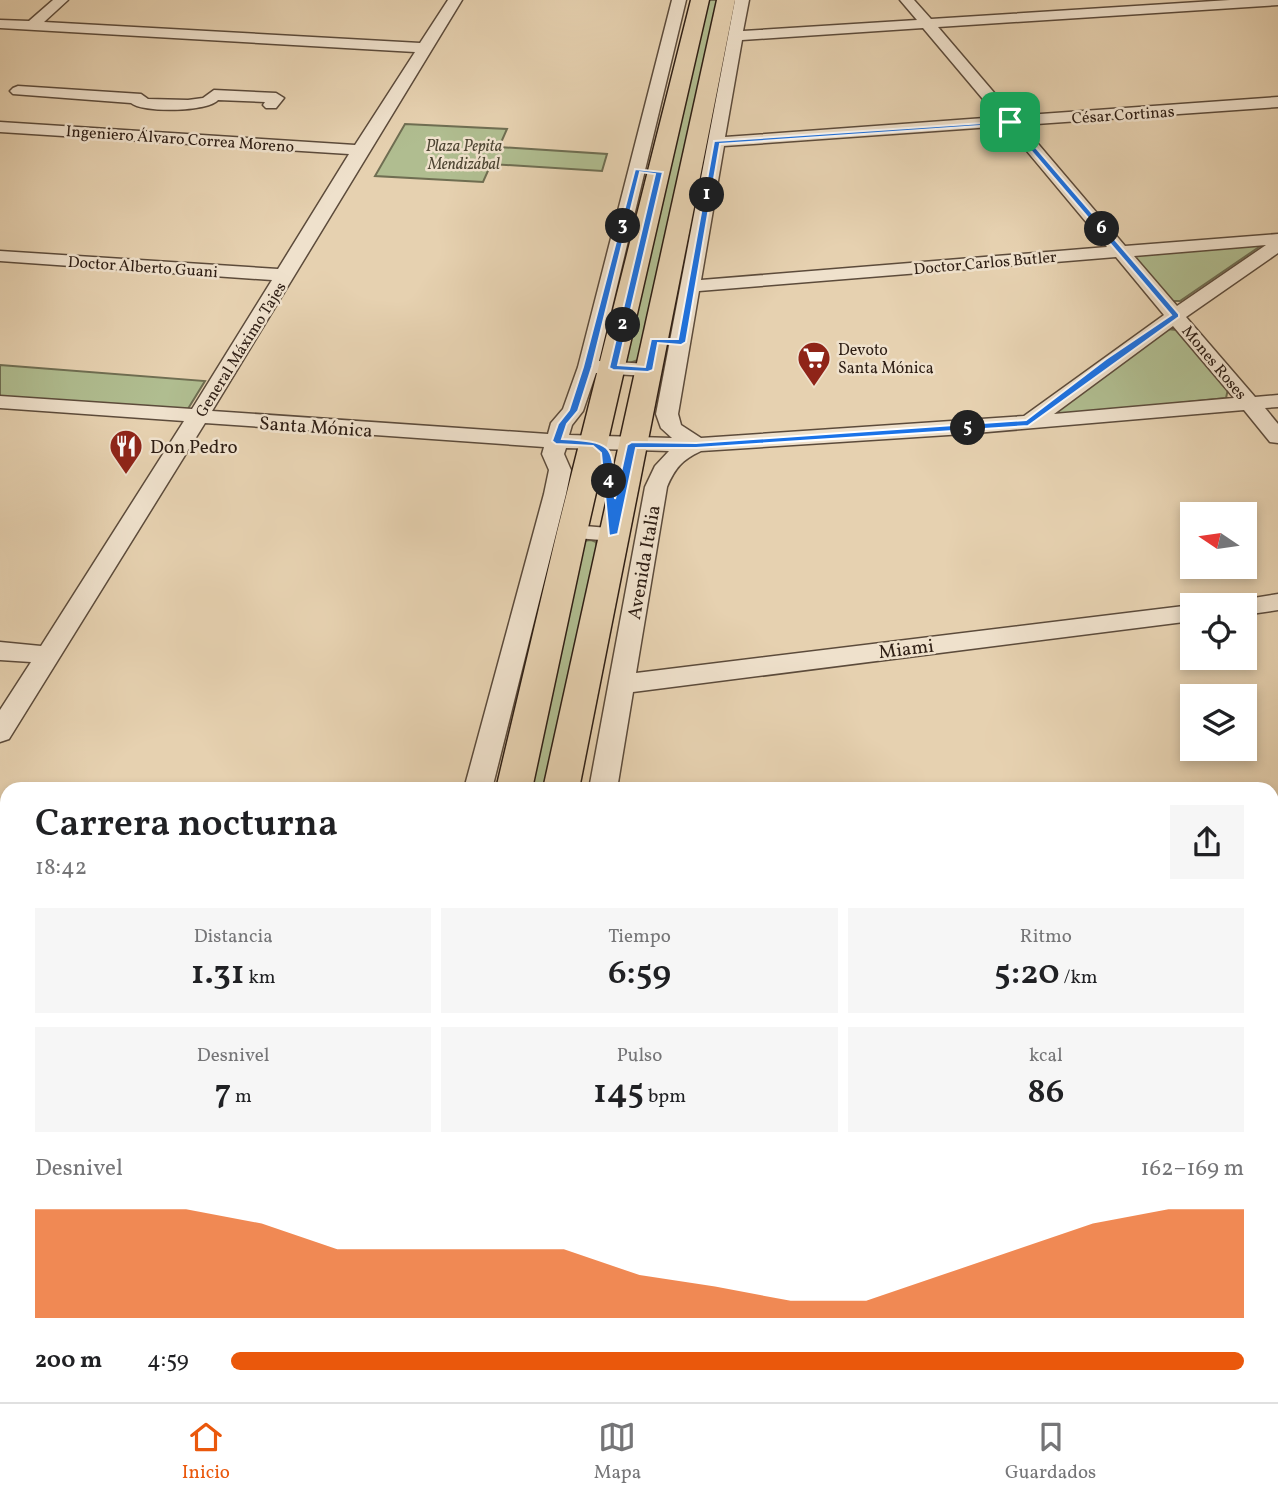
<!DOCTYPE html>
<html lang="es">
<head>
<meta charset="utf-8">
<style>
  :root { --surface:#fff; --page:#f6f6f6; --text:#202124; --muted:#757577; --line:#e0e0e0; --accent:#ea580c }
  body { margin:0; font-family:Vollkorn,serif; background:var(--page); color:var(--text); height:100vh; display:flex; flex-direction:column; font-size:26px; white-space:nowrap }
  * { box-sizing:border-box; margin:0 }
  p { font-size:23px; color:var(--muted) }
  .icon { flex:none; width:38px; height:38px; fill:none; stroke:currentColor; stroke-width:2; stroke-linecap:round; stroke-linejoin:round }
  .map { position:relative; flex:1; overflow:hidden }
  .drawer { position:absolute; left:0px; top:782px; width:1279px; height:621px; display:flex; flex-direction:column; background:var(--surface); border-radius:21px 21px 0 0; box-shadow:0 4px 10px #0003 }
  .drawer>* { flex:none }
  .needle { width:46px; rotate:283deg }
  .controls { position:absolute; left:1180px; top:502px; display:grid; gap:14px }
  .controls a { display:grid; place-items:center; width:77px; height:77px; border-radius:0px; background:var(--surface); box-shadow:0 4px 10px #0003; font-size:35px }
  .pin { position:absolute; display:grid; place-items:center; width:60px; height:60px; color:#fff; margin:-30px; border-radius:14px; box-shadow:0 4px 10px #0006 }
  .km { position:absolute; width:35px; height:35px; margin:-18px; border-radius:50%; background:#222; color:#fff; font-size:19px; line-height:35px; text-align:center }
  .round { display:grid; place-items:center; flex:none; width:74px; height:74px; border-radius:0px; background:var(--page) }
  .overview { display:flex; align-items:center; justify-content:space-between; height:119px; padding:0 35px }
  h1 { font-size:38px; font-weight:600; line-height:52px }
  .figures { display:grid; grid-template-columns:repeat(3,1fr); gap:10px; height:119px; padding:7px 35px }
  .figures div { display:grid; align-content:center; border-radius:0px; background:var(--page); text-align:center }
  .figures b { font-size:35px; font-weight:600 }
  .figures small { font-size:19px; font-weight:400 }
  .figures p { font-size:19px }
  .chart { height:196px; padding:14px 35px }
  .chart p { display:flex; justify-content:space-between }
  .chart svg { width:100%; height:126px; margin-top:7px; fill:var(--accent); opacity:.7 }
  ul { padding:0 35px; list-style:none; font-size:23px }
  li { display:grid; grid-template-columns:112px 84px 1fr; align-items:center; height:52px }
  li i { height:18px; border-radius:9px; background:var(--accent) }
  .tab-bar { display:flex; justify-content:space-around; align-items:center; height:98px; border-top:2px solid var(--line); background:var(--surface); font-size:19px; color:var(--muted) }
  .tab-bar a { display:grid; justify-items:center; gap:4px }
  .tab-bar .active { color:var(--accent) }
  .map>svg:first-child { display:block }
  .green { fill:#b0bd90; stroke:#6f6e52; stroke-width:2 }
  .lines { fill:none; stroke-linecap:round; stroke-linejoin:round }
  .minor-casing { stroke:#5c4b3b; stroke-width:3 }
  .major-casing { stroke:#2e1e14; stroke-width:3 }
  .minor { fill:#efe1cc; fill-rule:evenodd }
  .major { fill:#e6d1b0; fill-rule:evenodd }
  .route { fill:#1a73e8; stroke:#fff; stroke-width:2; fill-rule:evenodd }
  .labels { text-anchor:middle; stroke-width:5; stroke-linejoin:round; paint-order:stroke }
  .far-street-label { font-size:16px; fill:#2e1e14; stroke:#efe1cc }
  .far-park-label { font-size:16px; font-style:italic; fill:#4e4633; stroke:#efe1cc }
  .far-poi-label { font-size:16px; fill:#2e1e14; stroke:#efe1cc; text-anchor:start }
  .street-label { font-size:19px; fill:#2e1e14; stroke:#efe1cc }
  .poi-label { font-size:19px; fill:#2e1e14; stroke:#efe1cc; text-anchor:start }
</style>
</head>
<body>
<div class="map">
<svg width="1278" height="1402" viewBox="0 0 1278 1402">
  <rect width="100%" height="100%" fill="#e6d1b0"/>
  <filter id="stains"><feTurbulence type="fractalNoise" baseFrequency=".00286" numOctaves="4"/><feColorMatrix values="0 0 0 0 .2 0 0 0 0 .09 0 0 0 0 .02 0 0 0 .5 -.17"/></filter>
  <radialGradient id="worn" r=".72"><stop offset=".6" stop-color="#630" stop-opacity="0"/><stop offset="1" stop-color="#630" stop-opacity=".3"/></radialGradient>
  <!-- green -->
  <g class="green">
    <path d="M707 0H718L638 360 627 364 624 362Z"/>
    <path d="M405 124 507 129 499 147 607 154 602 171 491 164 483 182 375 176Z"/>
    <path d="M1262 245 1180 301H1170L1134 258 1138 254Z"/>
    <path d="M1166 329 1177 330 1228 389 1226 398 1053 416 1052 413Z"/>
    <path d="M0 365 205 381 186 412 0 398Z"/>
    <path d="M591 540 596 542 597 548 544 789H522L577 554 583 541Z"/>
    <path d="M0 1048 7 1049V1134L0 1133Z"/>
  </g>
  <g class="lines">
    <defs>
      <g id="minor">
        <path d="M53 0H68L44 22 420 43 448 0H462L212 411 548 434 551 423 563 409 578 367 672 0H686L599 361 648 364 655 366 658 370 655 374 648 376 596 373 583 411 572 425 569 435 672 438 661 428 656 414 735 0H749L743 31 917 20 900 0H914L931 19 1230 0H1278V5L938 27 1014 116 1278 97V107L1022 125 1125 246 1278 234V253L1186 317 1255 397 1278 395V407L1265 408 1278 424V443L1270 442 1244 410 964 434 701 451C682 460 675 468 667 487L636 673 1192 605 1194 606H1192V621L633 692 617 789H589L645 487 655 466 669 451 566 448 564 454 571 470 566 494 492 789H464L544 494 549 470 542 454 544 447 205 423 9 739 0 742V710L31 662 0 660V642L41 646 184 421 0 408V396L192 409 272 280 0 261V251L278 269 349 154 0 132V122L355 145 415 52 0 28V20L29 21ZM923 28 998 117 725 137 742 40ZM1006 126 1107 247 701 280 724 146ZM1266 245 1177 306 1134 256ZM1116 257 1164 315 1024 416 701 438 681 425 678 414 699 291ZM1173 326 1234 398 1054 414Z"/>
        <path d="M18 86 141 94 148 99 188 100 203 98 214 90 276 93 284 98 276 108H266L263 105 265 102 218 100C208 112 142 113 131 103L13 94 10 91 13 88Z"/>
        <path d="M572 525 621 529 625 534 621 539 613 541 564 537 560 532 564 527Z"/>
        <path d="M1278 594V610L1244 615V606H1233L1235 601Z"/>
        <path d="M1278 819V841L1272 842V820Z"/>
        <path d="M0 996 7 997V1025L0 1024Z"/>
        <path d="M1272 1260 1278 1262V1301L1272 1299Z"/>
        <path d="M300 1396H339L337 1402H299Z"/>
        <path d="M472 1396H511L510 1402H472Z"/>
      </g>
      <g id="major">
        <path d="M691 0H709L587 532 532 789H496L557 532Z"/>
        <path d="M717 0H735L579 789H543Z"/>
        <path d="M345 1396H394L393 1402H343Z"/>
        <path d="M410 1396H460L459 1402H409Z"/>
      </g>
    </defs>
    <!-- minor casing -->
    <use href="#minor" class="minor-casing"/>
    <!-- major casing -->
    <use href="#major" class="major-casing"/>
    <!-- minor -->
    <use href="#minor" class="minor"/>
    <!-- major -->
    <use href="#major" class="major"/>
  </g>
  <!-- route -->
  <path class="route" d="M1013 121 1179 314V317L1028 426 696 448H636L618 534 609 536 601 453 593 446 556 444 552 441 558 424 569 410 583 367 635 169 663 172 618 365 645 367 651 339H678L714 141ZM1008 124 1171 315 1106 359 1026 420 696 443 632 442 627 445 615 499C612 446 618 442 562 439L567 424 578 411 592 367 640 172 655 174 609 368 613 370 648 372 653 370 658 343 681 345 686 342 720 144Z"/>
  <!-- icons -->
  <defs>
    <symbol id="supermarket-pin" viewBox="-11 -11 22 30"><path d="M0 17L-7.5 6A9.5 9.5 0 1 1 7.5 6Z" fill="#8f2418" stroke="#efe1cc"/><path d="M-6-5.5h2.5l.6 2H6L4.5 2H-2.5L-4.4-4H-6ZM-1.5 3.2a1.3 1.3 0 1 0 .1 0ZM3 3.2a1.3 1.3 0 1 0 .1 0Z" fill="#fff"/></symbol>
    <symbol id="restaurant-pin" viewBox="-11 -11 22 30"><path d="M0 17L-7.5 6A9.5 9.5 0 1 1 7.5 6Z" fill="#8f2418" stroke="#efe1cc"/><path d="M-5-6h1v4h1v-4h1v4h1v-4h1v5L-1.5 .5V6h-2V.5L-5-1ZM5-6V6H3V1.5H1.5Q1.5-4 5-6Z" fill="#fff"/></symbol>
  </defs>
  <g fill-rule="evenodd">
    <use href="#supermarket-pin" x="795" y="339" width="38" height="52"/>
    <use href="#restaurant-pin" x="107" y="427" width="38" height="52"/>
  </g>
  <g class="labels">
    <!-- far-street labels -->
    <g class="far-street-label">
      <text transform="translate(1123 114) rotate(-4)" y="6">César Cortinas</text>
      <text transform="translate(180 138) rotate(4)" y="6">Ingeniero Álvaro Correa Moreno</text>
      <text transform="translate(985 262) rotate(-5)" y="6">Doctor Carlos Butler</text>
      <text transform="translate(143 266) rotate(4)" y="6">Doctor Alberto Guani</text>
      <text transform="translate(240 349) rotate(-58)" y="6">General Máximo Tajes</text>
      <text transform="translate(1215 362) rotate(50)" y="6">Mones Roses</text>
    </g>
    <!-- far-park labels -->
    <g class="far-park-label">
      <text x="464" y="151">Plaza Pepita<tspan x="464" dy="18">Mendizábal</tspan></text>
    </g>
    <!-- far-poi labels -->
    <g class="far-poi-label">
      <text x="838" y="355">Devoto<tspan x="838" dy="18">Santa Mónica</tspan></text>
    </g>
    <!-- street labels -->
    <g class="street-label">
      <text transform="translate(316 426) rotate(4)" y="7">Santa Mónica</text>
      <text transform="translate(643 562) rotate(-80)" y="7">Avenida Italia</text>
      <text transform="translate(906 648) rotate(-7)" y="7">Miami</text>
    </g>
    <!-- poi labels -->
    <g class="poi-label">
      <text x="150" y="453">Don Pedro</text>
    </g>
  </g>
  <rect width="100%" height="100%" filter="url(#stains)"/>
  <rect width="100%" height="100%" fill="url(#worn)"/>
</svg>
<div class="controls">
<a><svg class="needle" viewBox="-14 -14 28 28"><path d="M0-13l5 13h-10z" fill="#e53935"/><path d="M0 13l5-13h-10z" fill="#757577"/></svg></a>
<a><svg class="icon" aria-label="locate" viewBox="0 0 24 24"><circle cx="12" cy="12" r="6"/><path d="M12 2v4M12 18v4M2 12h4M18 12h4"/></svg></a>
<a><svg class="icon" aria-label="layers" viewBox="0 0 24 24"><path d="M12 4l9 5-9 5-9-5zM3 14l9 5 9-5"/></svg></a>
</div>
<div class="pin" style="left:1010px;top:122px;background:#1e9e55"><svg class="icon" aria-label="arrive" viewBox="0 0 24 24"><path d="M6 21V4h12l-3 4 3 4H6"/></svg></div>
<b class="km" style="left:707px;top:195px">1</b>
<b class="km" style="left:623px;top:325px">2</b>
<b class="km" style="left:623px;top:226px">3</b>
<b class="km" style="left:609px;top:481px">4</b>
<b class="km" style="left:968px;top:428px">5</b>
<b class="km" style="left:1102px;top:229px">6</b>
<section class="drawer">
<div class="overview"><div><h1>Carrera nocturna</h1><p>18:42</p></div><a class="round"><svg class="icon" aria-label="share" viewBox="0 0 24 24"><path d="M12 15V3M7 8l5-5 5 5M5 13v7h14v-7"/></svg></a></div>
<div class="figures">
<div><p>Distancia</p><b>1.31<small> km</small></b></div>
<div><p>Tiempo</p><b>6:59</b></div>
<div><p>Ritmo</p><b>5:20<small> /km</small></b></div>
</div>
<div class="figures">
<div><p>Desnivel</p><b>7<small> m</small></b></div>
<div><p>Pulso</p><b>145<small> bpm</small></b></div>
<div><p>kcal</p><b>86</b></div>
</div>
<div class="chart"><p><span>Desnivel</span>162–169 m</p>
<svg viewBox="0 0 160 44" preserveAspectRatio="none"><path d="M0 44V6L10 6L20 6L30 11L40 20L50 20L60 20L70 20L80 29L90 33L100 38L110 38L120 29L130 20L140 11L150 6L160 6V44z"/></svg>
</div>
<ul>
<li><b>200 m</b>4:59<i style="width:100%"></i></li>
</ul>
</section>
</div>
<nav class="tab-bar">
<a class="active"><svg class="icon" aria-label="home" viewBox="0 0 24 24"><path d="M3 11l9-7 9 7M6 9v11h12V9"/></svg>Inicio</a>
<a><svg class="icon" aria-label="map" viewBox="0 0 24 24"><path d="M3 6l6-2 6 2 6-2v14l-6 2-6-2-6 2zM9 4v14M15 6v14"/></svg>Mapa</a>
<a><svg class="icon" aria-label="saved" viewBox="0 0 24 24"><path d="M7 4h10v16l-5-4-5 4z"/></svg>Guardados</a>
</nav>
</body>
</html>
